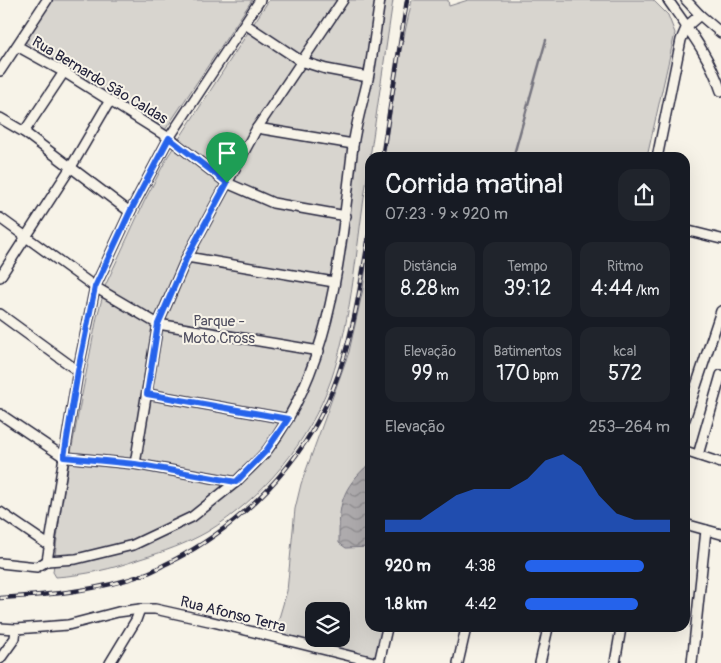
<!DOCTYPE html>
<html lang="pt">
<head>
<meta charset="utf-8">
<style>
  :root { --surface:#171b24; --page:#20242c; --text:#f1f3f6; --muted:#9ea1a6; --accent:#2563eb }
  body { margin:0; font-family:Pangolin,sans-serif; background:var(--page); color:var(--text); height:100vh; display:flex; flex-direction:column; font-size:19px; white-space:nowrap }
  * { box-sizing:border-box; margin:0 }
  p { font-size:16px; color:var(--muted) }
  .icon { flex:none; width:28px; height:28px; fill:none; stroke:currentColor; stroke-width:2; stroke-linecap:round; stroke-linejoin:round }
  .map { position:relative; flex:1; overflow:hidden }
  .panel { position:absolute; left:365px; top:152px; width:325px; height:480px; display:flex; flex-direction:column; background:var(--surface); border-radius:15px; box-shadow:0 5px 20px #0002 }
  .panel>* { flex:none }
  .tools { position:absolute; left:305px; top:602px; display:grid; gap:10px }
  .tools a { display:grid; place-items:center; width:45px; height:45px; border-radius:10px; background:var(--surface); box-shadow:0 5px 20px #0002; font-size:25px }
  .pin { position:absolute; display:grid; place-items:center; width:42px; height:42px; color:#fff; margin:-51px -21px; border-radius:50% 50% 50% 0; rotate:-45deg; box-shadow:0 0 5px #0007 }
  .pin .icon { rotate:45deg }
  .round { display:grid; place-items:center; flex:none; width:52px; height:52px; border-radius:15px; background:var(--page) }
  .summary { display:flex; align-items:center; justify-content:space-between; height:85px; padding:0 20px }
  h1 { font-size:28px; font-weight:600; line-height:38px }
  .metrics { display:grid; grid-template-columns:repeat(3,1fr); gap:8px; height:85px; padding:5px 20px }
  .metrics div { display:grid; align-content:center; border-radius:12px; background:var(--page); text-align:center }
  .metrics b { font-size:21px; font-weight:600 }
  .metrics small { font-size:14px; font-weight:400 }
  .metrics p { font-size:14px }
  .chart { height:140px; padding:10px 20px }
  .chart p { display:flex; justify-content:space-between }
  .chart svg { width:100%; height:90px; margin-top:5px; fill:var(--accent); opacity:.7 }
  ul { padding:0 20px; list-style:none; font-size:16px }
  li { display:grid; grid-template-columns:80px 60px 1fr; align-items:center; height:38px }
  li i { height:12px; border-radius:6px; background:var(--accent) }
  .map>svg:first-child { display:block }
  .park { fill:#d8d5cf; stroke:#7d7c85; fill-rule:evenodd }
  .water { fill:url(#water-waves); stroke:#76747f }
  .lines { fill:none; stroke-linecap:round; stroke-linejoin:round }
  .stream { stroke:#76747f; stroke-width:2.5 }
  .minor-casing { stroke:#22223b; stroke-width:12 }
  .minor { stroke:#f7f3e8; stroke-width:9 }
  .rail-casing { stroke:#22223b; stroke-width:4.5 }
  .rail { stroke:#f7f3e8; stroke-width:2.5; stroke-dasharray:8; stroke-linecap:butt }
  .route-casing { stroke:#fff; stroke-width:10 }
  .route { stroke:#2563eb; stroke-width:6 }
  .labels { text-anchor:middle; stroke-width:4; stroke-linejoin:round; paint-order:stroke }
  .street-label { font-size:15px; fill:#22223b; stroke:#f7f3e8 }
  .park-label { font-size:15px; fill:#504f60; stroke:#f7f3e8 }
</style>
</head>
<body>
<div class="map">
<svg width="721" height="663" viewBox="0 0 721 663">
  <defs>
    <pattern id="water-waves" width="16" height="10" patternUnits="userSpaceOnUse" patternTransform="scale(1.25)"><rect width="16" height="10" fill="#aeabad"/><path d="M0 5q4-4 8 0t8 0" fill="none" stroke="#8d8b8e"/></pattern>
  </defs>
  <rect width="100%" height="100%" fill="#f7f3e8"/>
  <filter id="ink" filterUnits="userSpaceOnUse"><feTurbulence type="fractalNoise" baseFrequency=".02" numOctaves="2"/><feDisplacementMap in="SourceGraphic" scale="10" xChannelSelector="R" yChannelSelector="G"/><feConvolveMatrix kernelMatrix="1 2 1 2 8 2 1 2 1" color-interpolation-filters="sRGB"/></filter>
  <g filter="url(#ink)">
    <!-- park -->
    <g class="park">
      <path d="M50 0H252L165 130 22 40Z"/>
      <path d="M269 0H393C383 69 373 137 363 205 355 263 350 324 331 380 309 442 263 498 207 532 186 544 163 552 140 559 112 569 85 575 56 577L53 572 61 506 78 415 97 317 106 284 144 202 168 156Z"/>
      <path d="M412 0H448L449 6 468 0H653L668 15 675 33 647 157H384L401 50Z"/>
      <path d="M370 234V628H383L376 659 274 635 287 591 295 509 301 484 349 352 363 289ZM314 611H341V639H314Z"/>
    </g>
    <!-- water -->
    <path class="water" d="M370 463V547L346 548 339 543C339 504 340 490 370 463Z"/>
    <g class="lines">
      <!-- stream -->
      <path class="stream" d="M513 158 546 40"/>
      <defs>
        <g id="minor">
          <path d="M668 0C689 30 710 57 721 91"/>
          <path d="M686 0 700 15 721 33"/>
          <path d="M245 24 301 61 326 69 368 77"/>
          <path d="M17 46 64 72 169 138 227 183 273 203 346 216"/>
          <path d="M0 71 47 0"/>
          <path d="M0 118 24 132 130 212"/>
          <path d="M257 128 353 144"/>
          <path d="M24 132 64 72"/>
          <path d="M657 158 681 40 687 26 700 15"/>
          <path d="M0 218 95 287 158 324 319 351"/>
          <path d="M685 230 721 239"/>
          <path d="M187 257 334 282"/>
          <path d="M0 277 71 167 109 102"/>
          <path d="M0 314 78 371"/>
          <path d="M147 394 288 419"/>
          <path d="M0 414 64 457 135 464 236 482C246 471 259 461 268 449 334 361 340 251 353 146 356 123 363 101 368 79 373 53 376 26 380 0"/>
          <path d="M685 419 721 311"/>
          <path d="M685 451 721 463"/>
          <path d="M698 455 721 375"/>
          <path d="M135 464 158 324 187 257 257 128 343 0"/>
          <path d="M0 512 50 546"/>
          <path d="M685 524 721 534"/>
          <path d="M47 561 78 371 95 287 130 212 169 138 260 0"/>
          <path d="M47 561 76 559 133 545 192 517 236 482"/>
          <path d="M0 563 37 567 47 561"/>
          <path d="M0 628 16 629 68 625 118 612 140 609H155L209 621 378 663"/>
          <path d="M0 659 15 638 16 629"/>
          <path d="M110 663 136 620 140 609"/>
          <path d="M379 663 387 628"/>
          <path d="M458 663 466 628"/>
          <path d="M540 663 548 628"/>
          <path d="M615 663 621 628"/>
          <path d="M692 663 706 530"/>
        </g>
      </defs>
      <!-- minor casing -->
      <use href="#minor" class="minor-casing"/>
      <!-- minor -->
      <use href="#minor" class="minor"/>
      <defs>
        <g id="rail">
          <path d="M382 158 407 0"/>
          <path d="M0 598C49 595 98 591 145 574 154 571 163 565 172 561 241 526 303 463 332 391 353 340 361 283 370 229"/>
        </g>
      </defs>
      <!-- rail casing -->
      <use href="#rail" class="rail-casing"/>
      <!-- rail -->
      <use href="#rail" class="rail"/>
    </g>
  </g>
  <g class="lines" filter="url(#ink)">
    <defs>
      <path id="route" d="M169 138 227 183 187 257 158 324 147 394 288 419 266 451 236 482 135 464 64 457 78 371 95 287 130 212Z"/>
    </defs>
    <!-- route casing -->
    <use href="#route" class="route-casing"/>
    <!-- route -->
    <use href="#route" class="route"/>
  </g>
  <g class="labels">
    <!-- street labels -->
    <g class="street-label">
      <text transform="translate(100 80) rotate(31)" y="5">Rua Bernardo São Caldas</text>
      <text transform="translate(233 614) rotate(14)" y="5">Rua Afonso Terra</text>
    </g>
    <!-- park labels -->
    <g class="park-label">
      <text x="219" y="326">Parque -<tspan x="219" dy="17">Moto Cross</tspan></text>
    </g>
  </g>
</svg>
<div class="tools">
<a><svg class="icon" aria-label="layers" viewBox="0 0 24 24"><path d="M12 4l9 5-9 5-9-5zM3 14l9 5 9-5"/></svg></a>
</div>
<div class="pin" style="left:227px;top:183px;background:#1e9e55"><svg class="icon" aria-label="arrive" viewBox="0 0 24 24"><path d="M6 21V4h12l-3 4 3 4H6"/></svg></div>
<section class="panel">
<div class="summary"><div><h1>Corrida matinal</h1><p>07:23 · 9 × 920 m</p></div><a class="round"><svg class="icon" aria-label="share" viewBox="0 0 24 24"><path d="M12 15V3M7 8l5-5 5 5M5 13v7h14v-7"/></svg></a></div>
<div class="metrics">
<div><p>Distância</p><b>8.28<small> km</small></b></div>
<div><p>Tempo</p><b>39:12</b></div>
<div><p>Ritmo</p><b>4:44<small> /km</small></b></div>
</div>
<div class="metrics">
<div><p>Elevação</p><b>99<small> m</small></b></div>
<div><p>Batimentos</p><b>170<small> bpm</small></b></div>
<div><p>kcal</p><b>572</b></div>
</div>
<div class="chart"><p><span>Elevação</span>253–264 m</p>
<svg viewBox="0 0 160 44" preserveAspectRatio="none"><path d="M0 44V38L10 38L20 38L30 32L40 26L50 23L60 23L70 23L80 18L90 9L100 6L110 12L120 26L130 35L140 38L150 38L160 38V44z"/></svg>
</div>
<ul>
<li><b>920 m</b>4:38<i style="width:82%"></i></li>
<li><b>1.8 km</b>4:42<i style="width:78%"></i></li>
</ul>
</section>
</div>
</body>
</html>
